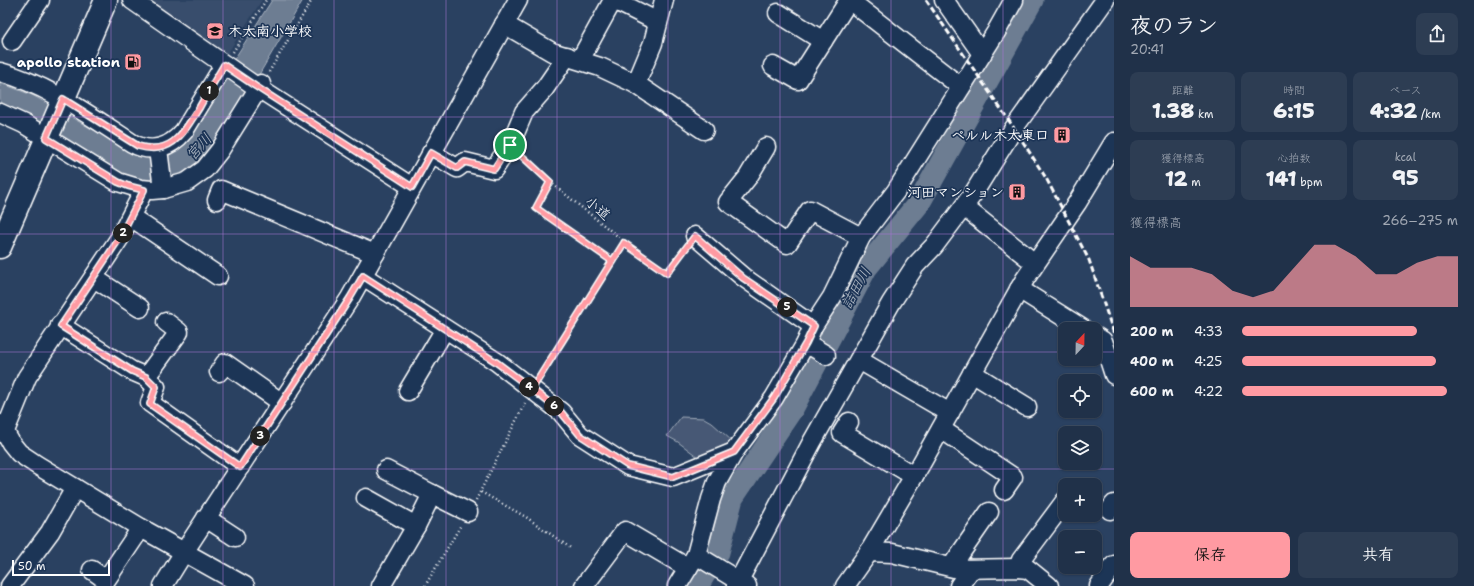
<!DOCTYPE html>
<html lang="ja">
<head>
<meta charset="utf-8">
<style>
  :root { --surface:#203149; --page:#2d3d53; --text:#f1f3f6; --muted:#a2a9b4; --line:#3d4c61; --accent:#ff9aa2 }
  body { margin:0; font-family:"Shantell Sans","Klee One",sans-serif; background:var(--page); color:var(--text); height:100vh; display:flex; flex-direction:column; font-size:15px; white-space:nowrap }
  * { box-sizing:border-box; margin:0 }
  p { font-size:13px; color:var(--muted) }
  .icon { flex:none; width:22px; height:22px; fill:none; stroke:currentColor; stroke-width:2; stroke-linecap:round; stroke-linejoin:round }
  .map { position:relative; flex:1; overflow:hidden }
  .panel { display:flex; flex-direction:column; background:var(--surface); width:360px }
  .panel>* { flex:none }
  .needle { width:26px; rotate:22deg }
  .buttons { position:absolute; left:1058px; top:322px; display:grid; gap:8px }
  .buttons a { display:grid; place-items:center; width:44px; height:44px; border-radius:8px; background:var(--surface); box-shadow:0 1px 3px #0004,0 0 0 1px var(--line); font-size:20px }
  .scale { position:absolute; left:12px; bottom:10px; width:98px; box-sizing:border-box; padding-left:4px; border:2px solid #fff; border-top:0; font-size:11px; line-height:14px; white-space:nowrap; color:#fff; -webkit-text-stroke:3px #1d3557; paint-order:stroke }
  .pin { position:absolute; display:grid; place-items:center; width:34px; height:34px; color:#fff; margin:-17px; border:2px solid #fff; border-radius:50%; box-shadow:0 1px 4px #0007 }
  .km { position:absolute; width:20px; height:20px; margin:-10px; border-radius:50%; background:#222; color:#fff; font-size:11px; line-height:20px; text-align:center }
  .round { display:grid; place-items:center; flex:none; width:42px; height:42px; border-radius:8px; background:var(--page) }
  .headline { display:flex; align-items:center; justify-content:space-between; height:68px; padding:0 16px }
  h1 { font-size:22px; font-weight:800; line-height:30px }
  .stats { display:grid; grid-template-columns:repeat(3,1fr); gap:6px; height:68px; padding:4px 16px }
  .stats div { display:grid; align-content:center; border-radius:8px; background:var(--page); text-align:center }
  .stats b { font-size:20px; font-weight:800 }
  .stats small { font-size:11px; font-weight:400 }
  .stats p { font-size:11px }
  .chart { height:112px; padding:8px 16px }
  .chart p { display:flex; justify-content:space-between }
  .chart svg { width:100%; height:72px; margin-top:4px; fill:var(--accent); opacity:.7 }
  .cta { display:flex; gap:8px; margin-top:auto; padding:8px 16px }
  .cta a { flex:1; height:46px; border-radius:8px; background:var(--accent); color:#111; font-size:16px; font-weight:800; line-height:46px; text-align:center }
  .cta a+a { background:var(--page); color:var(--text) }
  ul { padding:0 16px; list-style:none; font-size:13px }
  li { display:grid; grid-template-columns:64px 48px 1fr; align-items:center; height:30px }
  li i { height:10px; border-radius:5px; background:var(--accent) }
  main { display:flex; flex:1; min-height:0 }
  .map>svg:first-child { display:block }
  .built { fill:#394e6c }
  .green { fill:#465975; stroke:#a2acba }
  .water { fill:#6d7d92; stroke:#a7b1be }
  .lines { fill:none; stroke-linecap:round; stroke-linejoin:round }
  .river { stroke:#6d7d92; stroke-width:23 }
  .minor-casing { stroke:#fff; stroke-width:21 }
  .major-casing { stroke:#fff; stroke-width:25 }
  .path { stroke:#fff; stroke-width:2.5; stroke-dasharray:1 3; stroke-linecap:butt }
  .minor { stroke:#1d3557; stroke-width:18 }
  .major { stroke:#1d3557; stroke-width:22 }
  .rail { stroke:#fff; stroke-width:3; stroke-dasharray:6 3; stroke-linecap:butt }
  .route-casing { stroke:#fff; stroke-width:8 }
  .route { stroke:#ff9aa2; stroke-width:5 }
  .grid { fill:none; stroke:#a976d5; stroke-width:1; stroke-opacity:0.55 }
  .labels { text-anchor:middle; stroke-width:3.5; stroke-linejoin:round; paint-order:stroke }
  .poi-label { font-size:14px; font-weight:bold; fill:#fff; stroke:#1d3557; text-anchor:end }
  .street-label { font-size:14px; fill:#fff; stroke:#1d3557 }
  .water-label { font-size:15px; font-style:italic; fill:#b6bec8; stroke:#1d3557 }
</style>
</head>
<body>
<main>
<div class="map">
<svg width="1114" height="586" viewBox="0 0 1114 586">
  <rect width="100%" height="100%" fill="#2a4161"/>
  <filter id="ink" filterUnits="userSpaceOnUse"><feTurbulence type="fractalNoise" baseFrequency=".025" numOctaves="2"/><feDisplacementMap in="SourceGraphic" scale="8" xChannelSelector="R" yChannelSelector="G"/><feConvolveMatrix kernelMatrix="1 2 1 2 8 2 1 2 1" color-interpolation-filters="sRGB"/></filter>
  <g filter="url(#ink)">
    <!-- built -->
    <path class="built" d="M155 0H262L225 57 151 5Z"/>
    <!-- green -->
    <path class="green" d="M681 417 704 418 711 422 732 441 721 449 698 457 678 442 667 436Z"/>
    <!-- water -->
    <path class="water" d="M272 0H303L260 73 202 163 178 180 136 182 0 107V83L32 95 127 149 167 155 179 148 190 138 219 83Z"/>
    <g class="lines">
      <!-- river -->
      <path class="river" d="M697 586 718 552 732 498 793 407 866 268 919 203 1032 0"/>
      <defs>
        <g id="minor">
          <path d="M132 0 255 86 412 187"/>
          <path d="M614 0 658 22"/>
          <path d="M849 0 961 87"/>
          <path d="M944 0 982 54"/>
          <path d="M778 13 823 41"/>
          <path d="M504 24 552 52 600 67 636 84 653 43 664 0"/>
          <path d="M12 41 40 0"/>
          <path d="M580 60 613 0"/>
          <path d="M773 66 798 80 849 0"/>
          <path d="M0 72C49 85 90 116 132 143 151 154 170 148 184 131L224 65"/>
          <path d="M636 84 704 130"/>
          <path d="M0 113 24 124 118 182 141 189 152 190 163 189 187 182 205 169 220 150 261 84"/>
          <path d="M766 147 748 177 728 202 787 244 810 210 861 237"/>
          <path d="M158 149 163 189"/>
          <path d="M431 153 457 168 465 162 494 169 510 145 524 112 545 88 567 56"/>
          <path d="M217 200 221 190 375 254"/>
          <path d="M964 207 1027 257"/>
          <path d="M131 217 218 276"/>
          <path d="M695 236 743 277 813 326"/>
          <path d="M363 276 497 362 561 412 580 435 628 466 673 477 734 452"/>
          <path d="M94 278 140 308"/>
          <path d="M1019 289 1083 329"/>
          <path d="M60 325 132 371 146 377 156 387 150 403 240 467"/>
          <path d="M1095 336 1103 341 1114 375"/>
          <path d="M806 343 826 355"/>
          <path d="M859 360 950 413"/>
          <path d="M219 372 225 363 282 403"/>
          <path d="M972 373 1027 407"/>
          <path d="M146 377 179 332 166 322"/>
          <path d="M408 391 445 329"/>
          <path d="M849 422 842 433 914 476"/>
          <path d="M0 424 11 443 19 453 37 465 141 528 245 586"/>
          <path d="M941 429 1013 477 1004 490"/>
          <path d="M5 431 27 377 119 239 144 190"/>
          <path d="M386 470 432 494"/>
          <path d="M366 498 416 526"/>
          <path d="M1110 510 1114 504"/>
          <path d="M206 518 235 537"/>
          <path d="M869 552 892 553 958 569 1018 568 1028 569 1049 586"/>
          <path d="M696 555 747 586"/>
          <path d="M951 567 989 512"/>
          <path d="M688 568 696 555 711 499 717 482 734 452 774 398 806 343 813 326 832 297 861 237 896 191 996 32 1014 0"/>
          <path d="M1018 568 1021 560 1065 501"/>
          <path d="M92 570 106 580 141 528"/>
          <path d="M10 586 50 532 75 488"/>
          <path d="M163 586 184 552 350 298 518 0"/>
          <path d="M381 586 416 526 432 494 468 512"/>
          <path d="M584 586 625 531 688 568 677 586"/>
          <path d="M736 586 812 442 891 303 915 266 934 246 973 194 1014 128 1105 0"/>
          <path d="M845 586 869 552 921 464 1025 279 1077 203 1114 142"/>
          <path d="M959 586 971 569"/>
          <path d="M1099 586 1114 565"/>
        </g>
        <path id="major" d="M0 247 106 0"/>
      </defs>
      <!-- minor casing -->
      <use href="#minor" class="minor-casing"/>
      <!-- major casing -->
      <use href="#major" class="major-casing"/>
      <!-- path -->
      <g class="path">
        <path d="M233 52 266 0"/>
        <path d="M269 72 312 0"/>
        <path d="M521 155 550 182 536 208 612 261"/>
        <path d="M550 182 626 243"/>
        <path d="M539 377 624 243 667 273 686 248"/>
        <path d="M481 492 526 517 572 549"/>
        <path d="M476 500 525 403"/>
        <path d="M425 586 461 525"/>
      </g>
      <!-- minor -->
      <use href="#minor" class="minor"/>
      <!-- major -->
      <use href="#major" class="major"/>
      <!-- rail -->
      <path class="rail" d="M926 0 1014 128 1046 178 1089 260 1114 334"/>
    </g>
  </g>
  <g class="lines" filter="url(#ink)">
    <defs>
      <path id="route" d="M510 145 494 169 465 162 457 168 431 153 412 187 255 86 224 65C216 79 207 93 199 108 183 133 172 156 138 146L63 99 46 138 118 182 128 186 144 190 119 239 61 326 132 371 146 377 156 387 150 404 240 467 350 298 363 276 496 362 532 389 624 243 667 273 695 236 743 278 814 326 806 343 774 398 734 452 673 477 628 466 580 435 561 412 532 389 612 261 536 208 550 182 510 145"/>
    </defs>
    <!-- route casing -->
    <use href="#route" class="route-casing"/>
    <!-- route -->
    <use href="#route" class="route"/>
  </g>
  <!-- grid -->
  <path class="grid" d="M111 0V586M223 0V586M334 0V586M446 0V586M557 0V586M668 0V586M780 0V586M891 0V586M1003 0V586M0 117H1114M0 234H1114M0 352H1065M1095 352H1114M0 469H1114"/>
  <!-- icons -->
  <defs>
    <symbol id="school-square" viewBox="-11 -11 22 22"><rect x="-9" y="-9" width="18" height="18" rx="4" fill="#ff9aa2" stroke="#1d3557"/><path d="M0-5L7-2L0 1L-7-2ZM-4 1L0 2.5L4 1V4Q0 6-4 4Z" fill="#111"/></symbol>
    <symbol id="fuel-square" viewBox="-11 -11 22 22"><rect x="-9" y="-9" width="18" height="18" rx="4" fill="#ff9aa2" stroke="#1d3557"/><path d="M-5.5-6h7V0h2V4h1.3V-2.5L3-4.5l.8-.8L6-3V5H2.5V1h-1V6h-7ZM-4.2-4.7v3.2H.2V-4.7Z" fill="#111"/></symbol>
    <symbol id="building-square" viewBox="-11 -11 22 22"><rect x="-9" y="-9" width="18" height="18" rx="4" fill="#ff9aa2" stroke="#1d3557"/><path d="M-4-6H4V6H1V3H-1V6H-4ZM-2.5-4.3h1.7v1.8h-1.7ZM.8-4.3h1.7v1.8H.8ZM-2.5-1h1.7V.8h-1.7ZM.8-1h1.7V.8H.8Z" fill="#111"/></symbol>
  </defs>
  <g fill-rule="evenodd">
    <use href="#school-square" x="205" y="21" width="20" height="20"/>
    <use href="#fuel-square" x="123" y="52" width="20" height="20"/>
    <use href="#building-square" x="1052" y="125" width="20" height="20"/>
    <use href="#building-square" x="1007" y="182" width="20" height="20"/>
  </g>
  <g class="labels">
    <!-- poi labels -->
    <g class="poi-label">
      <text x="228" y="36" text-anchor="start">木太南小学校</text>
      <text x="120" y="67">apollo station</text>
      <text x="1049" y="140">ペルル木太東口</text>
      <text x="1004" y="197">河田マンション</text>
    </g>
    <!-- street labels -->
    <g class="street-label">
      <text transform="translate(598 208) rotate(39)" y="5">小道</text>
    </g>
    <!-- water labels -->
    <g class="water-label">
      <text transform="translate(199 147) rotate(-48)" y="5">宮川</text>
      <text transform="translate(856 288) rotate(-61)" y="5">詰田川</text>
    </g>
  </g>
</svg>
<div class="buttons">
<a><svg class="needle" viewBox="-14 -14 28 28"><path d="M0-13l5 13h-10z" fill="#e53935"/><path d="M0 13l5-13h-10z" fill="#a2a9b4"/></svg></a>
<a><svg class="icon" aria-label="locate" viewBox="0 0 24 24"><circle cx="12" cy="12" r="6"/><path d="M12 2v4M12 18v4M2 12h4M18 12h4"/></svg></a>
<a><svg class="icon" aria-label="layers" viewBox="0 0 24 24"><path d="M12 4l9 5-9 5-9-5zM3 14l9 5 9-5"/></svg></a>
<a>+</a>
<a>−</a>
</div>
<div class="scale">50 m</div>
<div class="pin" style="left:510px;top:145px;background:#1e9e55"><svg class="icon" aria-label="arrive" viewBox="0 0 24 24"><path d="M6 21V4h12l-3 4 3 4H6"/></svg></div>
<b class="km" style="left:209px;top:91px">1</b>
<b class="km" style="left:123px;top:233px">2</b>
<b class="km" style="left:260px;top:436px">3</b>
<b class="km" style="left:529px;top:387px">4</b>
<b class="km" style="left:787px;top:307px">5</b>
<b class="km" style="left:554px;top:406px">6</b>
</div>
<section class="panel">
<div class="headline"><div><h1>夜のラン</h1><p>20:41</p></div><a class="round"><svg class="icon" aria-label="share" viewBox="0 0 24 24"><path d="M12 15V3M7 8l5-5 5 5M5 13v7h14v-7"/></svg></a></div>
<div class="stats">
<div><p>距離</p><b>1.38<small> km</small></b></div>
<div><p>時間</p><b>6:15</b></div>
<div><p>ペース</p><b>4:32<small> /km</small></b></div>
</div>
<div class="stats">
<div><p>獲得標高</p><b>12<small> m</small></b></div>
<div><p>心拍数</p><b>141<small> bpm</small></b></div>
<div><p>kcal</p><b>95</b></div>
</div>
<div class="chart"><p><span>獲得標高</span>266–275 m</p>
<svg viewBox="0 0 160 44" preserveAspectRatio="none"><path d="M0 44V13L10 20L20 20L30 20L40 24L50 34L60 38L70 34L80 20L90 6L100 6L110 13L120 24L130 24L140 17L150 13L160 13V44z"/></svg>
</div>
<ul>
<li><b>200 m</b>4:33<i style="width:81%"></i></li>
<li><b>400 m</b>4:25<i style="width:90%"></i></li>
<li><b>600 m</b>4:22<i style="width:95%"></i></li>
</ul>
<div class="cta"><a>保存</a><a>共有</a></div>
</section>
</main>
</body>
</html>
